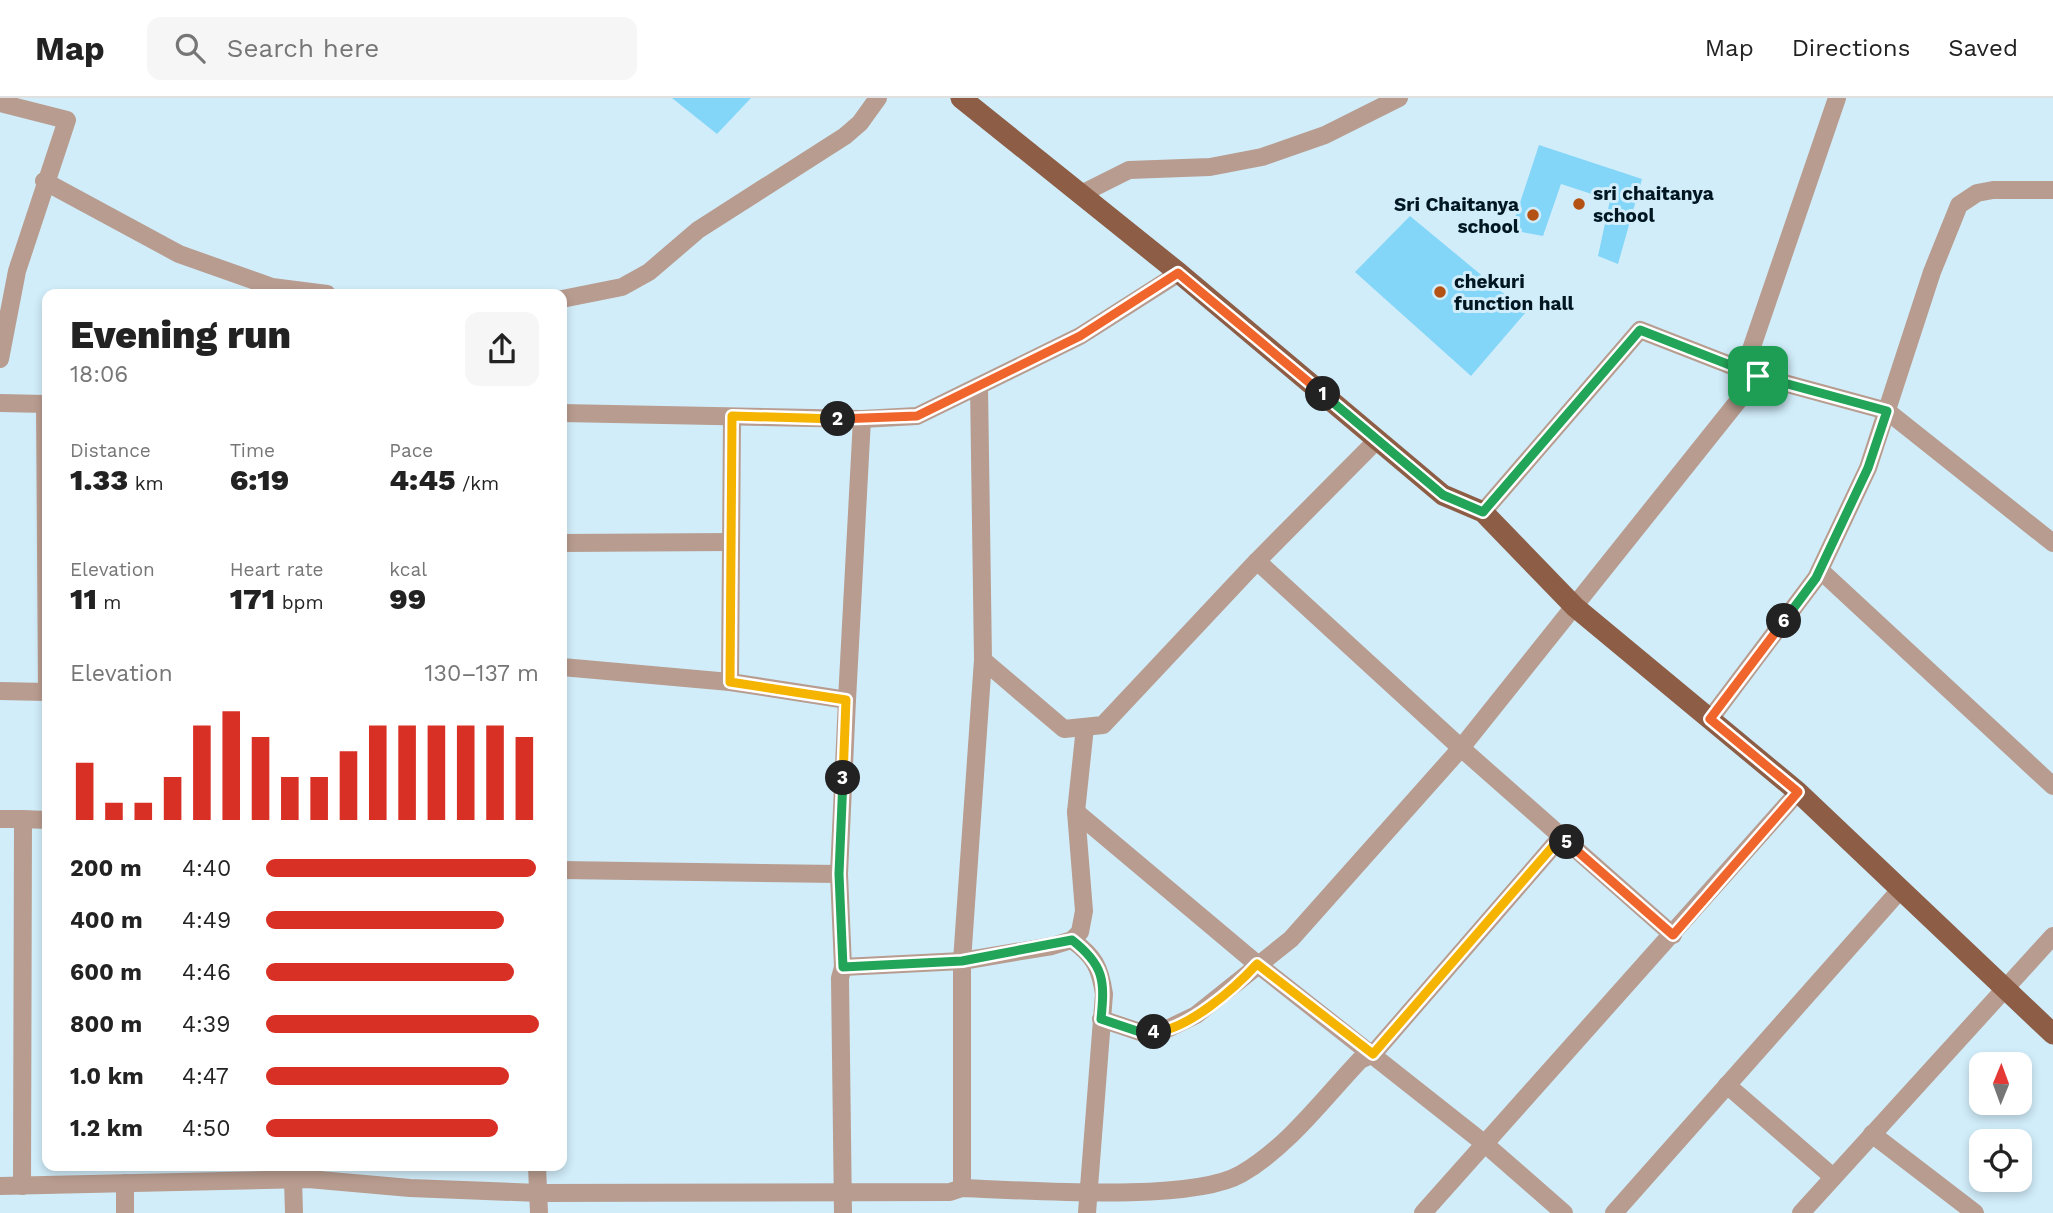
<!DOCTYPE html>
<html lang="en">
<head>
<meta charset="utf-8">
<style>
  :root { --surface:#fff; --page:#f6f6f6; --text:#222; --muted:#767676; --line:#e0e0e0; --accent:#d93025 }
  body { margin:0; font-family:"Work Sans",sans-serif; background:var(--page); color:var(--text); height:100vh; display:flex; flex-direction:column; font-size:26px; white-space:nowrap }
  * { box-sizing:border-box; margin:0 }
  p { font-size:23px; color:var(--muted) }
  .icon { flex:none; width:38px; height:38px; fill:none; stroke:currentColor; stroke-width:2; stroke-linecap:round; stroke-linejoin:round }
  .map { position:relative; flex:1; overflow:hidden }
  .sheet { position:absolute; left:42px; top:191px; width:525px; height:882px; display:flex; flex-direction:column; background:var(--surface); border-radius:14px; box-shadow:0 4px 10px #0003 }
  .sheet>* { flex:none }
  .needle { width:46px; rotate:1deg }
  .fabs { position:absolute; left:1969px; top:954px; display:grid; gap:14px }
  .fabs a { display:grid; place-items:center; width:63px; height:63px; border-radius:14px; background:var(--surface); box-shadow:0 4px 10px #0003; font-size:35px }
  .pin { position:absolute; display:grid; place-items:center; width:60px; height:60px; color:#fff; margin:-30px; border-radius:14px; box-shadow:0 4px 10px #0006 }
  .km { position:absolute; width:35px; height:35px; margin:-18px; border-radius:50%; background:#222; color:#fff; font-size:19px; line-height:35px; text-align:center }
  .round { display:grid; place-items:center; flex:none; width:74px; height:74px; border-radius:14px; background:var(--page) }
  .summary { display:flex; align-items:center; justify-content:space-between; height:119px; padding:0 28px }
  h1 { font-size:38px; font-weight:800; line-height:52px }
  .stats { display:grid; grid-template-columns:repeat(3,1fr); gap:10px; height:119px; padding:7px 28px }
  .stats div { display:grid; align-content:center }
  .stats b { font-size:30px; font-weight:800 }
  .stats small { font-size:19px; font-weight:400 }
  .stats p { font-size:19px }
  .chart { height:196px; padding:14px 28px }
  .chart p { display:flex; justify-content:space-between }
  .chart svg { width:100%; height:126px; margin-top:7px; stroke:var(--accent); stroke-width:6 }
  ul { padding:0 28px; list-style:none; font-size:23px }
  li { display:grid; grid-template-columns:112px 84px 1fr; align-items:center; height:52px }
  li i { height:18px; border-radius:9px; background:var(--accent) }
  header { display:flex; align-items:center; gap:42px; box-sizing:border-box; height:98px; padding:0 35px; background:var(--surface); border-bottom:2px solid var(--line) }
  header strong { font-size:33px }
  nav { display:flex; gap:38px; margin-inline-start:auto; font-size:24px }
  .search { width:490px; height:63px; background:var(--page); display:flex; align-items:center; gap:18px; box-sizing:border-box; padding:0 24px; border-radius:14px; color:var(--muted); font-size:26px }
  .map>svg:first-child { display:block }
  .building { fill:#84d6f9 }
  .lines { fill:none; stroke-linecap:round; stroke-linejoin:round }
  .minor { stroke:#b89c8f; stroke-width:18 }
  .major { stroke:#8d5d45; stroke-width:21 }
  .split-1-casing { stroke:#fff; stroke-width:14 }
  .split-2-casing { stroke:#fff; stroke-width:14 }
  .split-3-casing { stroke:#fff; stroke-width:14 }
  .split-4-casing { stroke:#fff; stroke-width:14 }
  .split-5-casing { stroke:#fff; stroke-width:14 }
  .split-6-casing { stroke:#fff; stroke-width:14 }
  .split-7-casing { stroke:#fff; stroke-width:14 }
  .split-1 { stroke:#22a559; stroke-width:9 }
  .split-2 { stroke:#f0652b; stroke-width:9 }
  .split-3 { stroke:#f5b400; stroke-width:9 }
  .split-4 { stroke:#22a559; stroke-width:9 }
  .split-5 { stroke:#f5b400; stroke-width:9 }
  .split-6 { stroke:#f0652b; stroke-width:9 }
  .split-7 { stroke:#22a559; stroke-width:9 }
  .poi-dot { fill:#b45214; stroke:#d1edfa; stroke-width:2.5 }
  .labels { text-anchor:middle; stroke-width:6; stroke-linejoin:round; paint-order:stroke }
  .poi-label { font-size:19px; font-weight:bold; fill:#001722; stroke:#d1edfa; text-anchor:start }
</style>
</head>
<body>
<header>
<strong>Map</strong>
<div class="search"><svg class="icon" aria-label="search" viewBox="0 0 24 24"><circle cx="10" cy="10" r="6"/><path d="M15 15l6 6"/></svg>Search here</div>
<nav><a>Map</a><a>Directions</a><a>Saved</a></nav>
</header>
<div class="map">
<svg width="2053" height="1115" viewBox="0 0 2053 1115">
  <rect width="100%" height="100%" fill="#d1edfa"/>
  <!-- building -->
  <g class="building">
    <path d="M672 0H751L717 36Z"/>
    <path d="M1539 47 1642 81 1618 166 1598 158 1610 102 1561 86 1543 138 1511 132Z"/>
    <path d="M1410 118 1526 214 1471 278 1355 174Z"/>
  </g>
  <g class="lines">
    <!-- minor -->
    <g class="minor">
      <path d="M0 5 67 22 17 173 0 261"/>
      <path d="M44 83 179 156 272 189 327 196"/>
      <path d="M1081 96 1129 72 1210 69 1262 59 1325 37 1399 0"/>
      <path d="M562 201 622 189 649 174 698 132 845 38 860 25 878 0"/>
      <path d="M1744 272 1837 0"/>
      <path d="M979 288 983 562 1064 631 1103 627 1257 463 1377 342"/>
      <path d="M0 305 47 306"/>
      <path d="M45 306 47 594"/>
      <path d="M562 315 862 321 917 318 1080 238 1179 175"/>
      <path d="M1483 414 1640 232 1758 278 1887 313 2053 445"/>
      <path d="M562 445 731 444"/>
      <path d="M1257 463 1461 650 1673 837"/>
      <path d="M1820 472 2053 688"/>
      <path d="M562 569 730 584 847 602 862 321"/>
      <path d="M730 584 732 319"/>
      <path d="M0 593 47 594"/>
      <path d="M1710 621 1816 480 1868 370 1932 174 1959 107 1977 95 1993 92H2053"/>
      <path d="M1076 714 1257 866 1485 1046 1564 1115"/>
      <path d="M0 721H23"/>
      <path d="M562 772 839 776 847 602"/>
      <path d="M839 776 843 869 840 880 843 1115"/>
      <path d="M1072 842C1094 858 1100 869 1104 896L1087 1115"/>
      <path d="M843 869 962 863 1052 848 1072 842 1080 834 1084 813 1076 714 1085 629"/>
      <path d="M1101 921 1143 935 1161 934 1196 917 1291 841 1461 650 1758 278"/>
      <path d="M1727 987 1833 1079"/>
      <path d="M1872 1036 1975 1115"/>
      <path d="M537 1068 539 1115"/>
      <path d="M293 1081 294 1115"/>
      <path d="M125 1085V1115"/>
      <path d="M0 1088 308 1081 410 1090 539 1095 950 1094 962 1090C1025 1092 1191 1105 1241 1076 1288 1049 1324 1000 1360 962L1373 956 1561 739"/>
      <path d="M22 1088 23 721 47 722"/>
      <path d="M962 1090V863L983 562"/>
      <path d="M1423 1115 1798 694"/>
      <path d="M1614 1115 1901 791"/>
      <path d="M1801 1115 2053 838"/>
    </g>
    <!-- major -->
    <path class="major" d="M961 0 1179 175 1443 397 1483 414 1575 509 1798 694 2053 936"/>
  </g>
  <g class="lines">
    <defs>
      <path id="split-1" d="M1323 296 1443 397 1483 414 1640 232 1758 278"/>
      <path id="split-2" d="M838 321 917 318 1080 238 1178 175 1323 296"/>
      <path id="split-3" d="M838 321 732 318 730 584 846 602 843 680"/>
      <path id="split-4" d="M843 680 839 776 843 869 962 863 1072 842C1104 867 1105 882 1101 921L1143 935 1154 934"/>
      <path id="split-5" d="M1154 934C1188 932 1235 890 1257 866L1373 956 1561 739 1567 744"/>
      <path id="split-6" d="M1567 744 1673 837 1798 694 1710 621 1784 523"/>
      <path id="split-7" d="M1758 278 1887 313 1868 370 1816 480 1784 523"/>
    </defs>
    <!-- split-1 casing -->
    <use href="#split-1" class="split-1-casing"/>
    <!-- split-2 casing -->
    <use href="#split-2" class="split-2-casing"/>
    <!-- split-3 casing -->
    <use href="#split-3" class="split-3-casing"/>
    <!-- split-4 casing -->
    <use href="#split-4" class="split-4-casing"/>
    <!-- split-5 casing -->
    <use href="#split-5" class="split-5-casing"/>
    <!-- split-6 casing -->
    <use href="#split-6" class="split-6-casing"/>
    <!-- split-7 casing -->
    <use href="#split-7" class="split-7-casing"/>
    <!-- split-1 -->
    <use href="#split-1" class="split-1"/>
    <!-- split-2 -->
    <use href="#split-2" class="split-2"/>
    <!-- split-3 -->
    <use href="#split-3" class="split-3"/>
    <!-- split-4 -->
    <use href="#split-4" class="split-4"/>
    <!-- split-5 -->
    <use href="#split-5" class="split-5"/>
    <!-- split-6 -->
    <use href="#split-6" class="split-6"/>
    <!-- split-7 -->
    <use href="#split-7" class="split-7"/>
  </g>
  <!-- markers -->
  <g class="poi-dot">
    <circle cx="1579" cy="106" r="7"/>
    <circle cx="1533" cy="117" r="7"/>
    <circle cx="1440" cy="194" r="7"/>
  </g>
  <g class="labels">
    <!-- poi labels -->
    <g class="poi-label">
      <text x="1593" y="102">sri chaitanya<tspan x="1593" dy="22">school</tspan></text>
      <text x="1519" y="113" text-anchor="end">Sri Chaitanya<tspan x="1519" dy="22">school</tspan></text>
      <text x="1454" y="190">chekuri<tspan x="1454" dy="22">function hall</tspan></text>
    </g>
  </g>
</svg>
<div class="fabs">
<a><svg class="needle" viewBox="-14 -14 28 28"><path d="M0-13l5 13h-10z" fill="#e53935"/><path d="M0 13l5-13h-10z" fill="#767676"/></svg></a>
<a><svg class="icon" aria-label="locate" viewBox="0 0 24 24"><circle cx="12" cy="12" r="6"/><path d="M12 2v4M12 18v4M2 12h4M18 12h4"/></svg></a>
</div>
<div class="pin" style="left:1758px;top:278px;background:#1e9e55"><svg class="icon" aria-label="arrive" viewBox="0 0 24 24"><path d="M6 21V4h12l-3 4 3 4H6"/></svg></div>
<b class="km" style="left:1323px;top:296px">1</b>
<b class="km" style="left:838px;top:321px">2</b>
<b class="km" style="left:843px;top:680px">3</b>
<b class="km" style="left:1154px;top:934px">4</b>
<b class="km" style="left:1567px;top:744px">5</b>
<b class="km" style="left:1784px;top:523px">6</b>
<section class="sheet">
<div class="summary"><div><h1>Evening run</h1><p>18:06</p></div><a class="round"><svg class="icon" aria-label="share" viewBox="0 0 24 24"><path d="M12 15V3M7 8l5-5 5 5M5 13v7h14v-7"/></svg></a></div>
<div class="stats">
<div><p>Distance</p><b>1.33<small> km</small></b></div>
<div><p>Time</p><b>6:19</b></div>
<div><p>Pace</p><b>4:45<small> /km</small></b></div>
</div>
<div class="stats">
<div><p>Elevation</p><b>11<small> m</small></b></div>
<div><p>Heart rate</p><b>171<small> bpm</small></b></div>
<div><p>kcal</p><b>99</b></div>
</div>
<div class="chart"><p><span>Elevation</span>130–137 m</p>
<svg viewBox="0 0 160 44" preserveAspectRatio="none"><path d="M5 44V24M15 44V38M25 44V38M35 44V29M45 44V11M55 44V6M65 44V15M75 44V29M85 44V29M95 44V20M105 44V11M115 44V11M125 44V11M135 44V11M145 44V11M155 44V15"/></svg>
</div>
<ul>
<li><b>200 m</b>4:40<i style="width:99%"></i></li>
<li><b>400 m</b>4:49<i style="width:87%"></i></li>
<li><b>600 m</b>4:46<i style="width:91%"></i></li>
<li><b>800 m</b>4:39<i style="width:100%"></i></li>
<li><b>1.0 km</b>4:47<i style="width:89%"></i></li>
<li><b>1.2 km</b>4:50<i style="width:85%"></i></li>
</ul>
</section>
</div>
</body>
</html>
